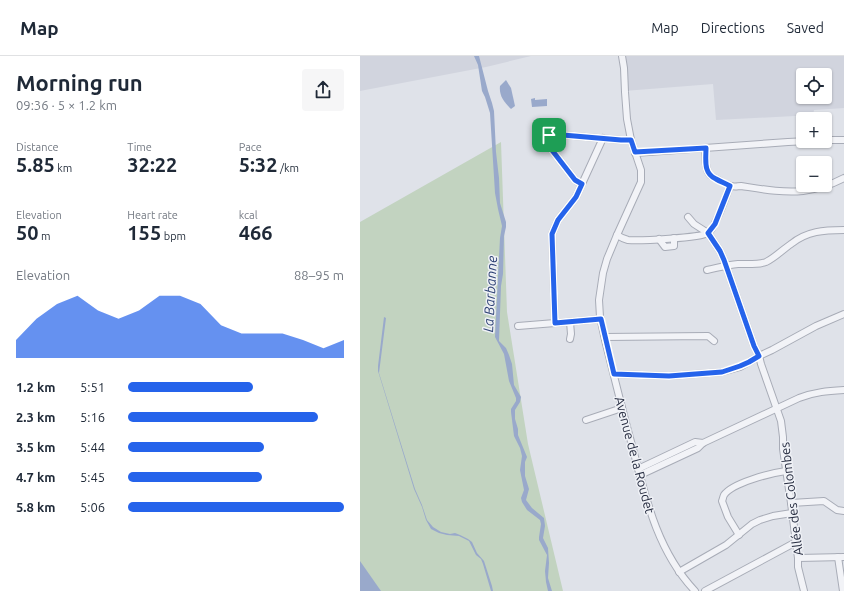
<!DOCTYPE html>
<html lang="en">
<head>
<meta charset="utf-8">
<style>
  :root { --surface:#fff; --page:#f6f6f7; --text:#1f2937; --muted:#747a83; --line:#e0e1e3; --accent:#2563eb }
  body { margin:0; font-family:Ubuntu,sans-serif; background:var(--page); color:var(--text); height:100vh; display:flex; flex-direction:column; font-size:15px; white-space:nowrap }
  * { box-sizing:border-box; margin:0 }
  p { font-size:13px; color:var(--muted) }
  .icon { flex:none; width:22px; height:22px; fill:none; stroke:currentColor; stroke-width:2; stroke-linecap:round; stroke-linejoin:round }
  .map { position:relative; flex:1; overflow:hidden }
  .drawer { display:flex; flex-direction:column; background:var(--surface); width:360px }
  .drawer>* { flex:none }
  .controls { position:absolute; left:436px; top:12px; display:grid; gap:8px }
  .controls a { display:grid; place-items:center; width:36px; height:36px; border-radius:4px; background:var(--surface); box-shadow:0 1px 3px #0004; font-size:20px }
  .pin { position:absolute; display:grid; place-items:center; width:34px; height:34px; color:#fff; margin:-17px; border-radius:8px; box-shadow:0 2px 6px #0006 }
  .round { display:grid; place-items:center; flex:none; width:42px; height:42px; border-radius:4px; background:var(--page) }
  .headline { display:flex; align-items:center; justify-content:space-between; height:68px; padding:0 16px }
  h1 { font-size:22px; font-weight:600; line-height:30px }
  .figures { display:grid; grid-template-columns:repeat(3,1fr); gap:6px; height:68px; padding:4px 16px }
  .figures div { display:grid; align-content:center }
  .figures b { font-size:20px; font-weight:600 }
  .figures small { font-size:11px; font-weight:400 }
  .figures p { font-size:11px }
  .chart { height:112px; padding:8px 16px }
  .chart p { display:flex; justify-content:space-between }
  .chart svg { width:100%; height:72px; margin-top:4px; fill:var(--accent); opacity:.7 }
  ul { padding:0 16px; list-style:none; font-size:13px }
  li { display:grid; grid-template-columns:64px 48px 1fr; align-items:center; height:30px }
  li i { height:10px; border-radius:5px; background:var(--accent) }
  header { display:flex; align-items:center; gap:24px; box-sizing:border-box; height:56px; padding:0 20px; background:var(--surface); border-bottom:1px solid var(--line) }
  header strong { font-size:19px }
  nav { display:flex; gap:22px; margin-inline-start:auto; font-size:14px }
  main { display:flex; flex:1; min-height:0 }
  .map>svg:first-child { display:block }
  .built { fill:#d1d4de; fill-rule:evenodd }
  .green { fill:#c2d3c0 }
  .water { fill:#99a9cb }
  .lines { fill:none; stroke-linecap:round; stroke-linejoin:round }
  .minor-casing { stroke:#a8acb7; stroke-width:8 }
  .minor { stroke:#f2f3f7; stroke-width:6 }
  .route-casing { stroke:#fff; stroke-width:8 }
  .route { stroke:#2563eb; stroke-width:5 }
  .labels { text-anchor:middle; stroke-width:3; stroke-linejoin:round; paint-order:stroke }
  .street-label { font-size:13px; fill:#272d41; stroke:#eff1f6 }
  .water-label { font-size:14px; font-style:italic; fill:#304476; stroke:#eff1f6 }
</style>
</head>
<body>
<header>
<strong>Map</strong>
<nav><a>Map</a><a>Directions</a><a>Saved</a></nav>
</header>
<main>
<section class="drawer">
<div class="headline"><div><h1>Morning run</h1><p>09:36 · 5 × 1.2 km</p></div><a class="round"><svg class="icon" aria-label="share" viewBox="0 0 24 24"><path d="M12 15V3M7 8l5-5 5 5M5 13v7h14v-7"/></svg></a></div>
<div class="figures">
<div><p>Distance</p><b>5.85<small> km</small></b></div>
<div><p>Time</p><b>32:22</b></div>
<div><p>Pace</p><b>5:32<small> /km</small></b></div>
</div>
<div class="figures">
<div><p>Elevation</p><b>50<small> m</small></b></div>
<div><p>Heart rate</p><b>155<small> bpm</small></b></div>
<div><p>kcal</p><b>466</b></div>
</div>
<div class="chart"><p><span>Elevation</span>88–95 m</p>
<svg viewBox="0 0 160 44" preserveAspectRatio="none"><path d="M0 44V33L10 20L20 11L30 6L40 15L50 20L60 15L70 6L80 6L90 11L100 24L110 29L120 29L130 29L140 33L150 38L160 33V44z"/></svg>
</div>
<ul>
<li><b>1.2 km</b>5:51<i style="width:58%"></i></li>
<li><b>2.3 km</b>5:16<i style="width:88%"></i></li>
<li><b>3.5 km</b>5:44<i style="width:63%"></i></li>
<li><b>4.7 km</b>5:45<i style="width:62%"></i></li>
<li><b>5.8 km</b>5:06<i style="width:100%"></i></li>
</ul>
</section>
<div class="map">
<svg width="484" height="535" viewBox="0 0 484 535">
  <rect width="100%" height="100%" fill="#dfe2e9"/>
  <!-- built -->
  <g class="built">
    <path d="M0 0H171L126 11 0 35Z"/>
    <path d="M261 0H484V52L454 54 453 59 356 64 353 28 264 35ZM443 19H465V41H443Z"/>
  </g>
  <!-- green -->
  <path class="green" d="M141 86 147 256 168 388 203 535H0V166Z"/>
  <!-- water -->
  <g class="water">
    <path d="M114 0H119L128 35 132 47 134 55 136 96 139 122 140 147 146 166V171L144 180 143 218 141 230 139 285 146 292 149 299 152 308 154 329 161 341 160 346 155 354V363L158 373V379L167 401 165 406V420L169 433 166 444 172 452 184 462 185 470 183 482 188 492 189 507 188 522 192 535H188L186 526 185 515 187 499 179 484V481L181 468 180 464 167 454 162 446 161 442 164 434 160 414 162 400 160 392 154 380 151 356V353L156 345V342L149 325 144 298 135 281 140 182 142 170 138 153 135 137 130 57 125 41 122 35 118 9Z"/>
    <path d="M146 24 151 32 155 50 151 53C144 46 139 40 140 30Z"/>
    <path d="M175 42V44L187 43V50L172 51 171 43Z"/>
    <path d="M24 261 26 262 19 317 55 433 62 449 67 464 73 471 81 476 90 478 95 477 100 479 108 483 112 486 117 497 124 505 132 530 133 535H131L123 508 121 503 116 499 109 485 99 480 87 479 79 477 71 473 66 464 62 451 54 433 18 315V310Z"/>
    <path d="M0 505 21 535H0Z"/>
  </g>
  <g class="lines">
    <defs>
      <g id="minor">
        <path d="M262 0 264 12 265 36 267 63 271 84 281 114V126L257 179 247 203 243 217 239 244 240 261 245 284C254 320 263 357 273 393 286 444 298 496 335 535"/>
        <path d="M465 84H484"/>
        <path d="M345 92C346 101 344 112 350 119 352 121 369 130 372 130 375 131 378 130 381 130 401 133 422 137 443 135 457 133 471 129 484 122"/>
        <path d="M275 97 428 86 448 85"/>
        <path d="M221 128 215 124 188 89C186 84 186 80 191 78L261 84H271"/>
        <path d="M328 161 334 168 348 177 360 195 364 204 394 290 399 300 401 308 421 365 423 381V393L431 447 438 502V511L444 535"/>
        <path d="M257 179C260 181 264 183 268 184 279 185 340 182 348 177 355 173 366 140 370 130"/>
        <path d="M299 183 305 191 314 190V182"/>
        <path d="M347 214C357 212 367 209 378 208 387 208 397 209 406 206 416 201 422 194 431 188 447 175 464 174 484 174"/>
        <path d="M241 263 195 267 192 178 198 164 216 141 243 82"/>
        <path d="M210 266 211 278 210 283"/>
        <path d="M158 270 195 267"/>
        <path d="M245 281 348 280 354 285"/>
        <path d="M254 318 309 320 362 316 380 311 389 306 399 300 412 294 456 270 484 258"/>
        <path d="M226 364 262 352"/>
        <path d="M278 413 335 386 343 387"/>
        <path d="M280 419 338 392 343 387 439 342C454 336 468 335 484 334"/>
        <path d="M431 447 464 445 477 454 484 455"/>
        <path d="M379 479 368 461 362 445C363 443 363 441 364 439 372 427 411 417 426 415"/>
        <path d="M478 501 483 535"/>
        <path d="M438 502 484 501"/>
        <path d="M319 516 366 489 392 468 400 464 413 460 432 457"/>
        <path d="M345 535 436 486"/>
      </g>
    </defs>
    <!-- minor casing -->
    <use href="#minor" class="minor-casing"/>
    <!-- minor -->
    <use href="#minor" class="minor"/>
  </g>
  <g class="lines">
    <defs>
      <path id="route" d="M191 78 261 84H271L275 96 346 92C346 104 343 117 356 123 361 126 365 127 370 130L355 168 348 177 360 195 364 204 394 290 399 300 389 306 380 310 362 316 309 320 254 318 241 263 195 267 192 178 198 164 216 141 222 128 215 124 188 89 186 85V82Z"/>
    </defs>
    <!-- route casing -->
    <use href="#route" class="route-casing"/>
    <!-- route -->
    <use href="#route" class="route"/>
  </g>
  <g class="labels">
    <!-- street labels -->
    <g class="street-label">
      <text transform="translate(275 399) rotate(75)" y="5">Avenue de la Roudet</text>
      <text transform="translate(431 443) rotate(-97)" y="5">Allée des Colombes</text>
    </g>
    <!-- water labels -->
    <g class="water-label">
      <text transform="translate(130 238) rotate(-87)" y="5">La Barbanne</text>
    </g>
  </g>
</svg>
<div class="controls">
<a><svg class="icon" aria-label="locate" viewBox="0 0 24 24"><circle cx="12" cy="12" r="6"/><path d="M12 2v4M12 18v4M2 12h4M18 12h4"/></svg></a>
<a>+</a>
<a>−</a>
</div>
<div class="pin" style="left:189px;top:79px;background:#1e9e55"><svg class="icon" aria-label="arrive" viewBox="0 0 24 24"><path d="M6 21V4h12l-3 4 3 4H6"/></svg></div>
</div>
</main>
</body>
</html>
